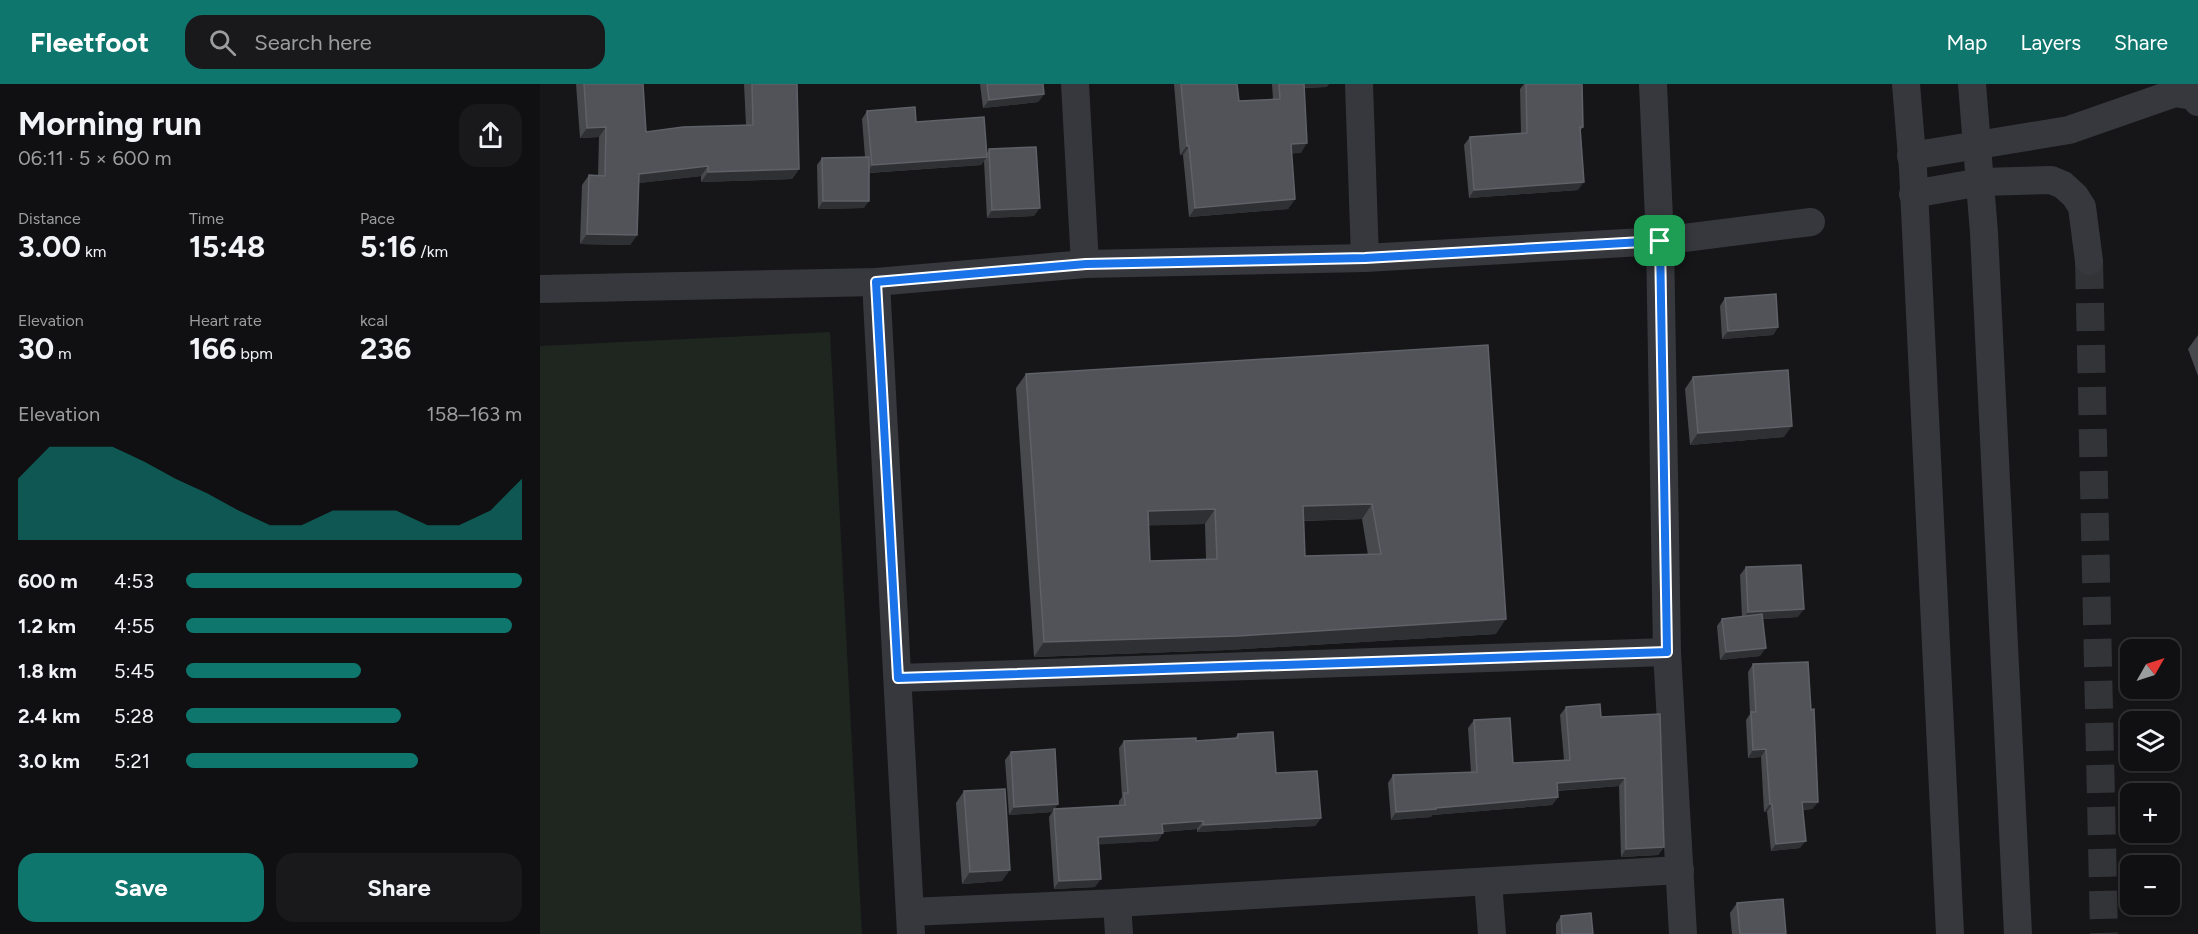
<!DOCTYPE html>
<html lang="en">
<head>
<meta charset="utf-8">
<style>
  :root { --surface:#101012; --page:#19191b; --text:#f1f3f6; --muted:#9c9d9f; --line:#303032; --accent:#0f766e }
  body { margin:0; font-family:Figtree,sans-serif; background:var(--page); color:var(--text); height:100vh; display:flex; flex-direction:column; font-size:22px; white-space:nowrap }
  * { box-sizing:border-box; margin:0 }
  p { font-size:20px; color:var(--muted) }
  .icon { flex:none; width:33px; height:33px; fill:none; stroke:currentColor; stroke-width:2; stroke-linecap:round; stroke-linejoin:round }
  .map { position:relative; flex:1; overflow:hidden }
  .details { display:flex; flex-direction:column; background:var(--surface); width:540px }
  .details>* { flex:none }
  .needle { width:39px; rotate:51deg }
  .tools { position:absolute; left:1580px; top:555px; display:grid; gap:12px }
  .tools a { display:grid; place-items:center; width:60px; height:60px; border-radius:12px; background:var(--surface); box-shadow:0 3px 9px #0003,0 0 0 2px var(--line); font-size:30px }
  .pin { position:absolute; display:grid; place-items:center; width:51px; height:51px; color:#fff; margin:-26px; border-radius:12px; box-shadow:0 3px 9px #0006 }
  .round { display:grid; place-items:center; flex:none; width:63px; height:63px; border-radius:18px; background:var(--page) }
  .overview { display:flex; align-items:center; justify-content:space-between; height:102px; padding:0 18px }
  h1 { font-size:33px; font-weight:700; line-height:45px }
  .metrics { display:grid; grid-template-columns:repeat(3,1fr); gap:9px; height:102px; padding:6px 18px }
  .metrics div { display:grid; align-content:center }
  .metrics b { font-size:30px; font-weight:700 }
  .metrics small { font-size:16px; font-weight:400 }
  .metrics p { font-size:16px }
  .chart { height:168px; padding:12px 18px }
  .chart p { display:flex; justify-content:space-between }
  .chart svg { width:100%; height:108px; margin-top:6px; fill:var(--accent); opacity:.7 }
  .button { display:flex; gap:12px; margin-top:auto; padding:12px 18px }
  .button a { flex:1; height:69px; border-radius:18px; background:var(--accent); color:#fff; font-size:24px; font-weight:700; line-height:69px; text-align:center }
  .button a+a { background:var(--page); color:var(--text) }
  ul { padding:0 18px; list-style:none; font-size:20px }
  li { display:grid; grid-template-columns:96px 72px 1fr; align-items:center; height:45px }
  li i { height:15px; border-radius:8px; background:var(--accent) }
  header { display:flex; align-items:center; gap:36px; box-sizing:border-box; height:84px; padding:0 30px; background:var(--accent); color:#fff }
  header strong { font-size:28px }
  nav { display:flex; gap:33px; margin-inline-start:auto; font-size:21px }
  .search { width:420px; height:54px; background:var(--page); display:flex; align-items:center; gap:15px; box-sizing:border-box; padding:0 21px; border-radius:18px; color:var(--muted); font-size:22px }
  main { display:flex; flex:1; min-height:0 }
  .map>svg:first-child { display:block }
  .green { fill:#1e261f }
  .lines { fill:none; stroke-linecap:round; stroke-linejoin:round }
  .minor-tunnel { stroke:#333438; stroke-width:28; stroke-dasharray:28 14; stroke-linecap:butt }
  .minor { stroke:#37383d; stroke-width:28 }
  .wall { fill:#47494d; fill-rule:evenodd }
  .shaded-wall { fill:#2f3033 }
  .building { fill:#525359; stroke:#5f6168; stroke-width:1.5; fill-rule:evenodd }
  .route-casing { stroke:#fff; stroke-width:12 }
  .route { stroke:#1a73e8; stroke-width:8 }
</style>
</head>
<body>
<header>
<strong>Fleetfoot</strong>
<div class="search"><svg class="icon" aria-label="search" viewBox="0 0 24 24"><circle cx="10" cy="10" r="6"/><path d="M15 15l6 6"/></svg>Search here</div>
<nav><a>Map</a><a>Layers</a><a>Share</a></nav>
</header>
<main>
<section class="details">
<div class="overview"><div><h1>Morning run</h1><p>06:11 · 5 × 600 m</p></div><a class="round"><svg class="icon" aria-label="share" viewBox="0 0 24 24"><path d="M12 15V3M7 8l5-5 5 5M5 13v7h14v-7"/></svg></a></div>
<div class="metrics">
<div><p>Distance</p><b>3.00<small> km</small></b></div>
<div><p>Time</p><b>15:48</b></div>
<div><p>Pace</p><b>5:16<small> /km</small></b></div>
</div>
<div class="metrics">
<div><p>Elevation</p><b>30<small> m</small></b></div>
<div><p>Heart rate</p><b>166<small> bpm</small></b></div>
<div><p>kcal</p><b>236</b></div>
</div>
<div class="chart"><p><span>Elevation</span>158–163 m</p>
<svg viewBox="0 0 160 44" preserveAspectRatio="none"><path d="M0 44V19L10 6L20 6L30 6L40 12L50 19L60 25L70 32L80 38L90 38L100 32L110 32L120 32L130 38L140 38L150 32L160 19V44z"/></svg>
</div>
<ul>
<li><b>600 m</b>4:53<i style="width:100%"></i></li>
<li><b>1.2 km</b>4:55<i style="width:97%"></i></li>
<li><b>1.8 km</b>5:45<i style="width:52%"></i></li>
<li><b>2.4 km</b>5:28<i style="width:64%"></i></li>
<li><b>3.0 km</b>5:21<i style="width:69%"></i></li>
</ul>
<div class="button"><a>Save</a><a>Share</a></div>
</section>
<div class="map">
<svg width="1658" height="850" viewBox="0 0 1658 850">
  <rect width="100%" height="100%" fill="#161618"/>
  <!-- green -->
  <path class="green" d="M290 248 322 850H0V262Z"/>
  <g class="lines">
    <!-- minor-tunnel -->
    <path class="minor-tunnel" d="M1549 177 1564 850"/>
    <!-- minor -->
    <g class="minor">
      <path d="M535 0 545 180"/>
      <path d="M819 0 825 174"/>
      <path d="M1113 0 1120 157 1127 568 1143 850"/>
      <path d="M1366 0 1373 85 1410 850"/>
      <path d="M1432 0 1444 149 1478 850"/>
      <path d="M1371 72 1529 46 1635 9 1653 12 1658 18"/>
      <path d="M1373 110 1441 98 1511 96 1523 101 1535 112 1542 123 1549 177"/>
      <path d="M336 198 371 850"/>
      <path d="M0 205 336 198 545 180 825 174 1120 157 1271 138"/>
      <path d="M358 594 1127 568"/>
      <path d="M948 798 952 850"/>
      <path d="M577 819 579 850"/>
      <path d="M370 828 577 819 1140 786"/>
    </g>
  </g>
  <!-- wall -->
  <g class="wall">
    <path d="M36 0H103L106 48 206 41 204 0H257L259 85 252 95 161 98V92L98 99 97 151 90 161 40 160 42 101 49 91 58 92 59 53 40 54Z"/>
    <path d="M440 0H503L504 10 498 18 443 24Z"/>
    <path d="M634 0H697L699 17 733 16 732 0H789L786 3 764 4 761 69H751L755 115 748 125 649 133 643 71H640Z"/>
    <path d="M984 0H1042L1043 43 1040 47 1038 106 929 114 924 61 930 53 981 49 980 5Z"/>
    <path d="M327 27 376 38 447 69 449 65 494 132 447 134 444 77 441 81 329 89 324 124 278 125 277 81 282 74 325 73 322 35Z"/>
    <path d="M1185 214 1238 243 1233 251 1182 255 1180 222Z"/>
    <path d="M1658 251V292L1648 265Z"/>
    <path d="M948 261 956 550 687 566 494 573 476 304 486 290ZM822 435 828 471 765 472 764 437ZM665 440 666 475 610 477 608 441Z"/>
    <path d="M1153 293 1244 353 1150 361 1145 305Z"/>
    <path d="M1206 483 1258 533 1223 535 1220 572 1180 576 1177 542 1182 535 1202 533 1200 491Z"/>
    <path d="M1213 580 1271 626 1278 718 1272 725 1262 726 1260 764 1231 767 1227 728H1224L1221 673 1208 674 1206 636 1210 630 1208 588Z"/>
    <path d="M1026 623 1061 633 1124 763 1118 771 1081 773 1079 702 1017 707 1018 713 1012 721 892 731 891 733 851 736 848 699 853 691 931 688 928 644 934 636 973 679 1024 676 1020 631Z"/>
    <path d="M698 650 781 734 775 742 657 748V745L623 748 618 757 558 760 555 803 514 805 509 733 514 725 579 721V717L582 713 579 664 584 657H656L695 654Z"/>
    <path d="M471 668 518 720 512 728 469 731 465 676Z"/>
    <path d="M424 707 462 797 422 800 416 719Z"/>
    <path d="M1197 819 1246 850H1192L1190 829Z"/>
    <path d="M1021 832 1053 850H1016V840Z"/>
  </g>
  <!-- shaded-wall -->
  <g class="shaded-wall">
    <path d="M760 0H789L786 3 757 4Z"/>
    <path d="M504 10 498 18 443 24 449 16Z"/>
    <path d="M66 43 59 53 40 54 47 44Z"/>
    <path d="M767 59 761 69 744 70 751 60Z"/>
    <path d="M647 62H649L643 71H640Z"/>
    <path d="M447 73 441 81 327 89 332 81Z"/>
    <path d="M168 82 161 92 92 100 99 90Z"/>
    <path d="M259 85 252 95 161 98 168 88Z"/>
    <path d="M1044 98 1038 106 929 114 934 106Z"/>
    <path d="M755 115 748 125 649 133 655 124Z"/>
    <path d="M283 117H329L324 124 278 125Z"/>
    <path d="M500 124 494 132 447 134 452 126Z"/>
    <path d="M47 150 97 151 90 161 40 160Z"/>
    <path d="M1238 243 1233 251 1182 255 1188 247Z"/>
    <path d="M1252 342 1244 353 1150 361 1158 349Z"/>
    <path d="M832 420 822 435 753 437 763 422Z"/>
    <path d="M675 425 665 440 598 442 608 427Z"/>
    <path d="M1264 525 1258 533 1202 536 1208 528Z"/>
    <path d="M966 535 956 550 687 566 494 573 504 558Z"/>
    <path d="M1226 564 1220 572 1180 576 1186 568Z"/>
    <path d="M1226 665 1221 673 1208 674 1213 666Z"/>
    <path d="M1085 694 1079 702 1011 707 1017 699Z"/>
    <path d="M1018 713 1012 721 892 731 891 733 851 736 856 728 896 724Z"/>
    <path d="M1262 718H1278L1272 725 1256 726Z"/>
    <path d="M518 720 512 728 469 731 474 723Z"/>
    <path d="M1230 720H1232L1227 728H1224Z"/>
    <path d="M781 734 775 742 657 748 663 741Z"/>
    <path d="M663 737 657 745 617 748 622 740Z"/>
    <path d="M623 749 618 757 552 761 558 753Z"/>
    <path d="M1266 757 1260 764 1231 767 1236 760Z"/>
    <path d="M1124 763 1118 771 1081 773 1086 765Z"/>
    <path d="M470 786 462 797 422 800 430 788Z"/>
    <path d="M561 795 555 803 514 805 519 797Z"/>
  </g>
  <!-- building -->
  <g class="building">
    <path d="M44 0H103L106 48 143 43 213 41 212 0H257L259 85 168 88V82L99 90 97 151 47 150 49 91 65 92 66 43 47 44Z"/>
    <path d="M447 0H503L504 10 449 16Z"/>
    <path d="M641 0H697L699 17 740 15 739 0H764L767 59 751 60 755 115 655 124 649 62H647Z"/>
    <path d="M986 0H1042L1043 43H1040L1044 98 934 106 930 53 987 49Z"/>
    <path d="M375 23 376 38 444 33 447 73 332 81 327 27Z"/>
    <path d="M496 63 500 124 452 126 449 65Z"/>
    <path d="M329 73V117H283L282 74Z"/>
    <path d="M1236 210 1238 243 1188 247 1185 214Z"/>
    <path d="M948 261 966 535 698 552 504 558 486 290ZM832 420 841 470 765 472 763 422ZM675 425 677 475 610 477 608 427Z"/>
    <path d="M1248 286 1252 342 1158 349 1153 293Z"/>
    <path d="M1261 481 1264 525 1208 528 1206 483Z"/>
    <path d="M1222 530 1226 564 1186 568 1182 535Z"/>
    <path d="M1268 578 1271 626 1274 625 1278 718H1262L1266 757 1236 760 1232 720H1230L1226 665 1213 666 1211 628H1216L1213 580Z"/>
    <path d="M1060 620 1061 633 1120 630 1124 763 1086 765 1085 694 1017 699 1018 713 896 724V725L856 728 853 691 937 688 934 636 970 634 973 679 1030 676 1026 623Z"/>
    <path d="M733 648 736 689 777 687 781 734 663 741V737L622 740 623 749 558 753 561 795 519 797 514 725 585 721 584 709H588L584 657 656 654V657L698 654V650Z"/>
    <path d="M515 665 518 720 474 723 471 668Z"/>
    <path d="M465 705 470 786 430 788 424 707Z"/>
    <path d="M1243 815 1246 850H1200L1197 819Z"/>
    <path d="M1051 829 1053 850H1022L1021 832Z"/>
  </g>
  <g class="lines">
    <defs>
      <path id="route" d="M1120 157 1127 568 358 594 336 198 546 180 825 174Z"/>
    </defs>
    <!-- route casing -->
    <use href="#route" class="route-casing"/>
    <!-- route -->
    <use href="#route" class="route"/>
  </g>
</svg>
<div class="tools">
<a><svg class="needle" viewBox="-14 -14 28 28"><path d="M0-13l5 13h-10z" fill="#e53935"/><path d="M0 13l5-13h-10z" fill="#9c9d9f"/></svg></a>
<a><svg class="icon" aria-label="layers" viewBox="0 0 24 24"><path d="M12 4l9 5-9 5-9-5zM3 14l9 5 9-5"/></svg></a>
<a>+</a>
<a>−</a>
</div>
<div class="pin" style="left:1120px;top:157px;background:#1e9e55"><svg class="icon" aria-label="arrive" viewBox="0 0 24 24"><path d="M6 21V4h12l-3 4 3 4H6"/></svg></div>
</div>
</main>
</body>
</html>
